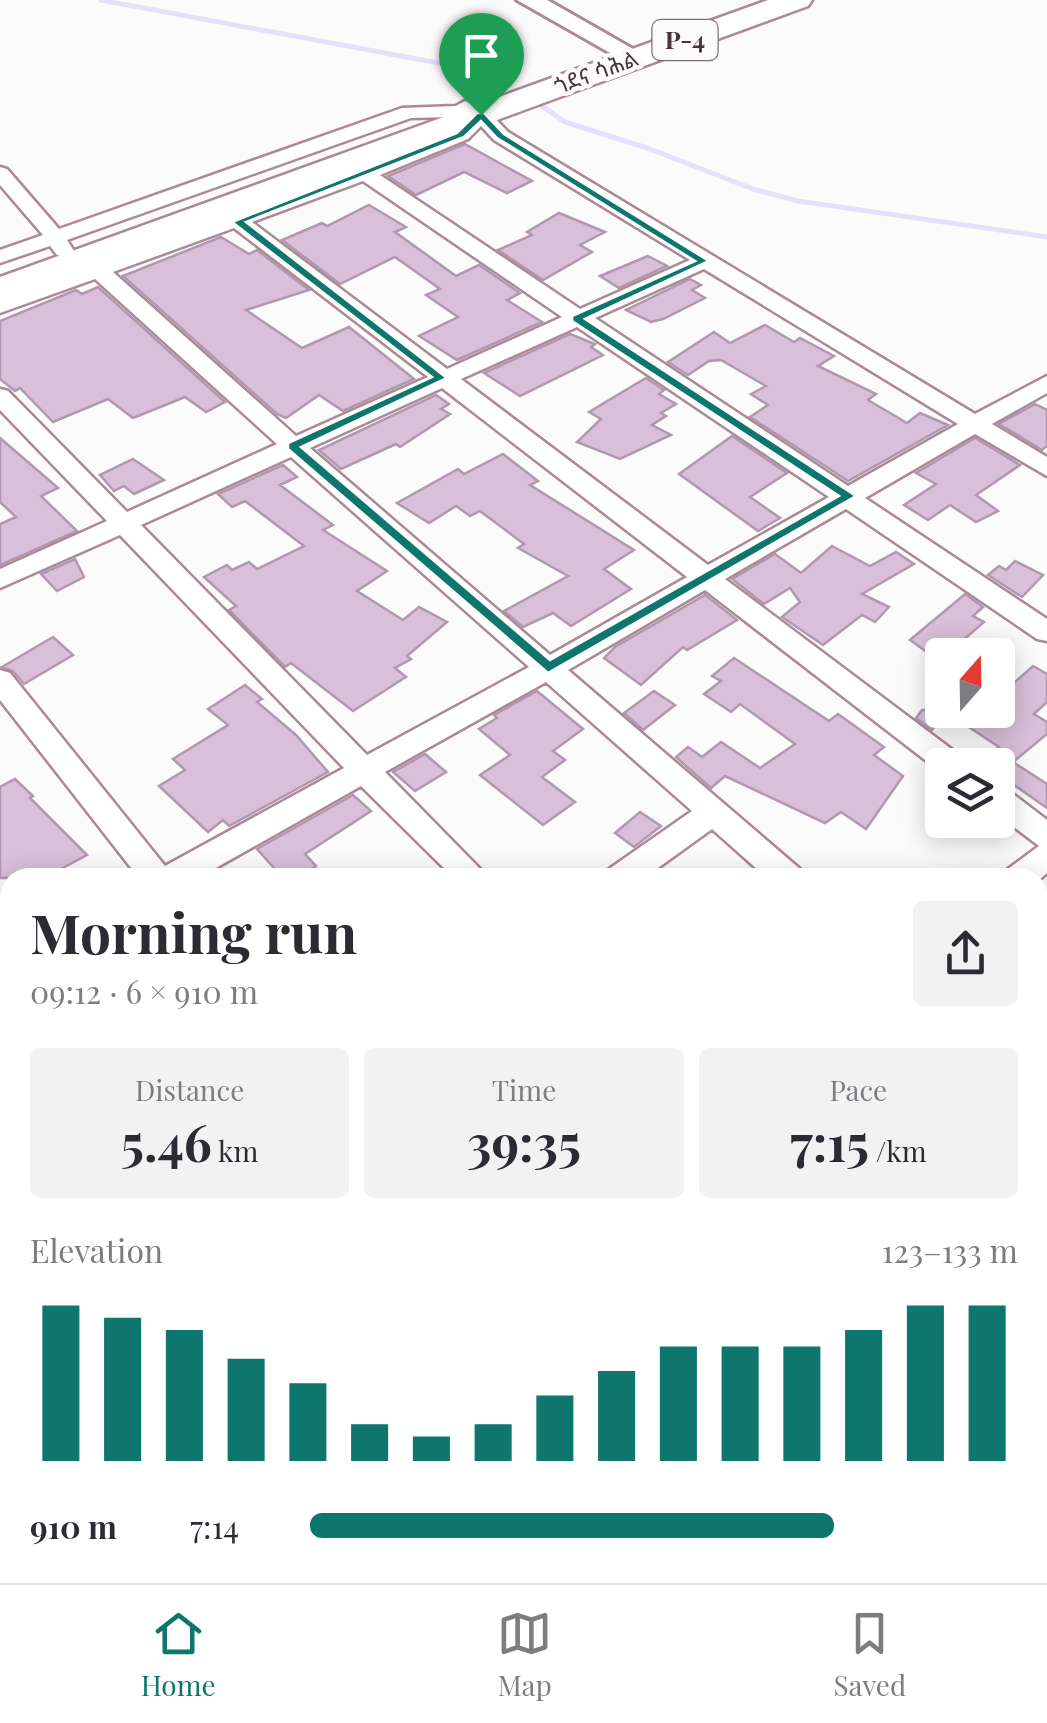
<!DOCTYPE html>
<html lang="en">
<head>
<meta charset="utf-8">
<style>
  :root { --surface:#fff; --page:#f2f2f3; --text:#2b2b33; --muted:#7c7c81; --line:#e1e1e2; --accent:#0f766e }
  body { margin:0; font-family:"Playfair Display","Noto Sans Ethiopic",serif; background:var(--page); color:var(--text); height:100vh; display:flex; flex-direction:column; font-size:38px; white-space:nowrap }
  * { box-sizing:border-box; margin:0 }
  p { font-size:32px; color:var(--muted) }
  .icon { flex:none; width:55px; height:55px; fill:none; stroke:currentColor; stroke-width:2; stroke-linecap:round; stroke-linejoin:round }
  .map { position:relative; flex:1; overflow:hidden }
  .drawer { position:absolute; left:0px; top:868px; width:1048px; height:718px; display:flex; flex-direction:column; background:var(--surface); border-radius:30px 30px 0 0; box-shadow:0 5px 25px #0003 }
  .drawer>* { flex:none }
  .needle { width:65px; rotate:20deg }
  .buttons { position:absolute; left:925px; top:638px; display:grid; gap:20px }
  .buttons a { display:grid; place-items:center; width:90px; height:90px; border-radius:10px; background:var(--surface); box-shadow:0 5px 25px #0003; font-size:50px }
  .pin { position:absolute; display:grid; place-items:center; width:85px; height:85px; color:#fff; margin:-102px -42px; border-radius:50% 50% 50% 0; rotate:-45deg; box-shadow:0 0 10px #0007 }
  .pin .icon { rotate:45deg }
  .round { display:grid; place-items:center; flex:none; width:105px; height:105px; border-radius:10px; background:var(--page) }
  .overview { display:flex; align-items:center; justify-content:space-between; height:170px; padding:0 30px }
  h1 { font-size:55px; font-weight:700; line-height:75px }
  .metrics { display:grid; grid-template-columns:repeat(3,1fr); gap:15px; height:170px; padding:10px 30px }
  .metrics div { display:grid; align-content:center; border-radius:10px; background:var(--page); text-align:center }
  .metrics b { font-size:50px; font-weight:700 }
  .metrics small { font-size:28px; font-weight:400 }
  .metrics p { font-size:28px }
  .chart { height:280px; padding:20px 30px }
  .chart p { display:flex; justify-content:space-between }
  .chart svg { width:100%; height:180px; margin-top:10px; stroke:var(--accent); stroke-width:6 }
  ul { padding:0 30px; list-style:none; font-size:32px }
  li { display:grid; grid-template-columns:160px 120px 1fr; align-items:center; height:75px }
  li i { height:25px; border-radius:12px; background:var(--accent) }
  .tab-bar { display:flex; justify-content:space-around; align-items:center; height:140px; border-top:2px solid var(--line); background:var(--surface); font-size:28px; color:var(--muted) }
  .tab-bar a { display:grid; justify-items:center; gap:5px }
  .tab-bar .current { color:var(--accent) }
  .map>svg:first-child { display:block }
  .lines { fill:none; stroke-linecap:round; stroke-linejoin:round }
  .stream { stroke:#e8dffc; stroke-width:5 }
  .building { fill:#d9bfd8; stroke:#b198b0; stroke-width:2.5 }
  .street-casing { stroke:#ab8996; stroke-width:5 }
  .secondary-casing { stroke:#ab8996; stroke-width:6 }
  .highway-casing { stroke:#ab8996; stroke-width:5 }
  .street { fill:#fff; fill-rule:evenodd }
  .secondary { fill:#fff; fill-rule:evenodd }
  .highway { fill:#fff; fill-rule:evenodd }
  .route { fill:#0f766e; stroke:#fff; stroke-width:2.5; fill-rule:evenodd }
  .labels { text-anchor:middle; stroke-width:9; stroke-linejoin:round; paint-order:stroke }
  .far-street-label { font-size:22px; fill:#45363c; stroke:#fbfbfb }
  .shield { fill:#fbfbfb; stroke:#7c7175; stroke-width:2.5 }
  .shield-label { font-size:25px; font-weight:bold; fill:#45363c }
</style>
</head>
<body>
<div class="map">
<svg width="1047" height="1583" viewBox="0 0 1047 1583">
  <rect width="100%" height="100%" fill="#fbfbfb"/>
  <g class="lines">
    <!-- stream -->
    <g class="stream">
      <path d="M101 0 449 65 492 81"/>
      <path d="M542 106 565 122 650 149 753 189 798 201 1047 237"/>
    </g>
  </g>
  <!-- building -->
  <g class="building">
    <path d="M465 144 532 181 507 193 464 172 416 195 388 176Z"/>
    <path d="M369 205 406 227 395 232 456 276 479 265 520 293 507 300 542 322 457 360 419 336 458 317 426 295 440 289 395 257 340 284 282 240 322 223 327 226Z"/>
    <path d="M559 213 605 232 580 245 592 252 543 280 498 250 532 235 527 232Z"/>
    <path d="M221 237 249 254 257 250 309 290 246 310 302 348 349 327 414 379 343 411 319 395 286 418 277 414 123 276Z"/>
    <path d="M648 256 667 266 619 288 600 276Z"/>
    <path d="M690 279 701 285 692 290 705 298 663 319 651 322 626 310Z"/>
    <path d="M98 287 225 402 206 412 185 397 133 418 108 399 53 422 20 388 15 391 0 379V321L76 290 82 294Z"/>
    <path d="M765 325 794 342 800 338 834 356 818 366 876 394 868 400 907 423 920 413 948 425 848 481 750 417 768 405 751 394 766 386 721 360 709 361 688 375 668 362 714 332 730 343Z"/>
    <path d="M570 334 595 344 591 347 603 355 520 396 484 373Z"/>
    <path d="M646 378 664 390 659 394 676 404 661 413 666 416 652 425 671 435 620 459 577 442 601 419 589 412Z"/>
    <path d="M436 395 449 404 441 409 450 414 400 447 396 444 341 469 319 450Z"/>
    <path d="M1035 404 1047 410V446L1042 450 999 424Z"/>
    <path d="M732 436 787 473 750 497 780 518 758 531 679 474Z"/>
    <path d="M0 438 58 488 41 496 77 531 0 565V524L16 517 0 502Z"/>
    <path d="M975 438 1020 465 976 495 998 511 976 522 950 505 928 520 904 505 936 484 916 473Z"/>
    <path d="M503 454 538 481 530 485 634 550 604 569 631 589 571 626 553 613 523 627 504 611 568 576 518 548 524 544 480 511 470 516 456 506 429 523 397 503 458 469 464 474Z"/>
    <path d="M133 459 164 480 134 494 124 486 114 491 100 475Z"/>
    <path d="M283 465 297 477 280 485 333 525 323 530 387 571 357 591 403 620 419 607 447 622 407 656 411 659 395 668 406 677 353 711 291 663 285 667 229 610 236 606 204 577 227 565 232 570 249 562 257 569 304 546 245 501 232 507 218 494Z"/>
    <path d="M832 546 870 566 896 552 914 564 862 594 889 607 875 622 862 615 823 645 782 617 800 602 790 588 764 604 732 579 775 554 801 573Z"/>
    <path d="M75 559 84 577 57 591 41 574Z"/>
    <path d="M1015 561 1043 575 1022 597 988 575 999 566 1006 570Z"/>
    <path d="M965 594 983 607 973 616 984 622 946 655H931L910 640Z"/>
    <path d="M705 595 737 620 687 650 683 647 641 685 604 658 615 647Z"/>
    <path d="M53 637 73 655 24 684 13 671 2 667Z"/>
    <path d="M734 658 829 721 838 714 884 747 874 755 903 776 866 829 841 812 825 823 725 776 711 788 676 757 688 747 702 757 721 742 760 768 795 744 740 704 731 712 704 694 721 681 712 676Z"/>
    <path d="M1033 666 1047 674V702L1034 714 1047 722V734L1013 762 1047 784V808L1014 785H998V765H977L999 747 946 712 932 730 916 718 922 710H1009L998 702V697Z"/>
    <path d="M245 685 262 699 257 702 296 735 328 772 229 826 223 820 208 832 159 786 185 770 173 759 228 725 208 709Z"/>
    <path d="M537 691 583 729 553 751 565 760 542 777 575 802 543 825 480 775 510 755 479 729 497 718 494 715Z"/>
    <path d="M654 691 675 705 643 730 624 713Z"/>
    <path d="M425 754 446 772 415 791 393 772Z"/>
    <path d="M15 779 33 796 30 798 87 855 44 878H0V787Z"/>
    <path d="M353 795 371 811 305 854 316 866 296 878H283L257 849Z"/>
    <path d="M640 812 661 826 634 847 615 833Z"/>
  </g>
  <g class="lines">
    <defs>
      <g id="street">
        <path d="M465 101 488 111 508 132 975 414 1047 376V393L992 424 1047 457V476L975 434 865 498 1047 619V641L1037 639 846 509 725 579 962 757 967 765H942V773L705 590 568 670 800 869 804 878H767L712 829 644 878H605L609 869 692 811 546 682 385 772 489 878H454L361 786 198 878H139L0 700V670L10 673 165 866 344 768 120 535 0 588V569L107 521 0 410V389L8 391 127 512 277 444 95 279 0 313V299L83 269 74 259 78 255H92L101 262 358 170 454 131 469 116 461 112 453 117 411 118 67 240 74 251 64 257 57 255 50 246 0 263V250L43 235 0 185V167L7 169 59 229 402 108 456 106ZM481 126 494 140 690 260 580 309 380 175 468 139ZM363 181 562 317 447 369 252 222ZM234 228 428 377 296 436 113 272ZM704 269 958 424 848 486 595 318ZM577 327 829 497 708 565 461 379ZM442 388 687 577 550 655 310 448ZM291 457 529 667 367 755 141 525Z"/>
        <path d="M998 788 1009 791 1047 820V873L1038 881V878H1004L1008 869 1039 846 998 815Z"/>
        <path d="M10 955V985L0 989V959Z"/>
        <path d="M1038 1078 1047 1081V1117L1038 1113Z"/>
        <path d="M0 1085 10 1089V1133L0 1129Z"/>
        <path d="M1047 1190V1230L1038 1233V1193Z"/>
        <path d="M1038 1432 1047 1436V1484L1038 1480Z"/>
        <path d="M75 1575H125L121 1583H71Z"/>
        <path d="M284 1575H330L334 1583H288Z"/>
        <path d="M712 1575H759L763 1583H716Z"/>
      </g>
      <path id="secondary" d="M517 0H547L633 49 630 54H612Z"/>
      <path id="highway" d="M768 0H812L808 6 0 302V277Z"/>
    </defs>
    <!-- street casing -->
    <use href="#street" class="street-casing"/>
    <!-- secondary casing -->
    <use href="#secondary" class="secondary-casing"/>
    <!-- highway casing -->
    <use href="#highway" class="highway-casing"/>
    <!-- street -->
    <use href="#street" class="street"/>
    <!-- secondary -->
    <use href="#secondary" class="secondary"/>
    <!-- highway -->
    <use href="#highway" class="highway"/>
  </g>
  <!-- route -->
  <path class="route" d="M477 113H484L504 134 709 261 585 319 856 496 548 673 288 449V443L432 377 232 222 457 133ZM481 121 497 138 695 261 572 316V321L839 496 550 660 301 447 447 378 246 222 464 137Z"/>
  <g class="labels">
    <!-- far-street labels -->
    <g class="far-street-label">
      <text transform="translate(596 72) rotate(-20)" y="8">ጎደና ሳሕል</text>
    </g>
    <!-- shield labels -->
    <rect class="shield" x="652.5" y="20" width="65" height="40" rx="8"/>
    <g class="shield-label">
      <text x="685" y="49">P-4</text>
    </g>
  </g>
</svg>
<div class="buttons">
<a><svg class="needle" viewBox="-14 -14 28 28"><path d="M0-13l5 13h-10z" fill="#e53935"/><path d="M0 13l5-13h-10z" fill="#7c7c81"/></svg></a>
<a><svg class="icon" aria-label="layers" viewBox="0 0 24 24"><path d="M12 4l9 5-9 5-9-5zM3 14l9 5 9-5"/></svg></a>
</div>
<div class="pin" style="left:481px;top:115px;background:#1e9e55"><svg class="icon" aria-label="arrive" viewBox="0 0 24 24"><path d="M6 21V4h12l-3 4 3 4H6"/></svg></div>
<section class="drawer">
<div class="overview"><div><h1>Morning run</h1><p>09:12 · 6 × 910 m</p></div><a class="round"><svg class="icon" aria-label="share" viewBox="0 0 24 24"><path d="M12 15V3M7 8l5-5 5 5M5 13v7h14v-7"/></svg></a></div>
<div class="metrics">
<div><p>Distance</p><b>5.46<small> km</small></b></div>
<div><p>Time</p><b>39:35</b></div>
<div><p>Pace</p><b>7:15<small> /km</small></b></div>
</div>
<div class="chart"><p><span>Elevation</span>123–133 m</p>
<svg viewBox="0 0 160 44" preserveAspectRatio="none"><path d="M5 44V6M15 44V9M25 44V12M35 44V19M45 44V25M55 44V35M65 44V38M75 44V35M85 44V28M95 44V22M105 44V16M115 44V16M125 44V16M135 44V12M145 44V6M155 44V6"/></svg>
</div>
<ul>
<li><b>910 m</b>7:14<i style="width:74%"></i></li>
</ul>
</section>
</div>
<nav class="tab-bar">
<a class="current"><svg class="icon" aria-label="home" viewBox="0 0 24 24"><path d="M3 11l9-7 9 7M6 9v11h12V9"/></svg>Home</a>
<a><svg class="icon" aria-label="map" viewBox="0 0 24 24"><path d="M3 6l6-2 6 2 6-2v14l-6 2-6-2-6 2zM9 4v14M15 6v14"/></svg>Map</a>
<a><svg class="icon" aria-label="saved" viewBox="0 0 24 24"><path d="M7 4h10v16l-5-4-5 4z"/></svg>Saved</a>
</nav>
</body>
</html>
